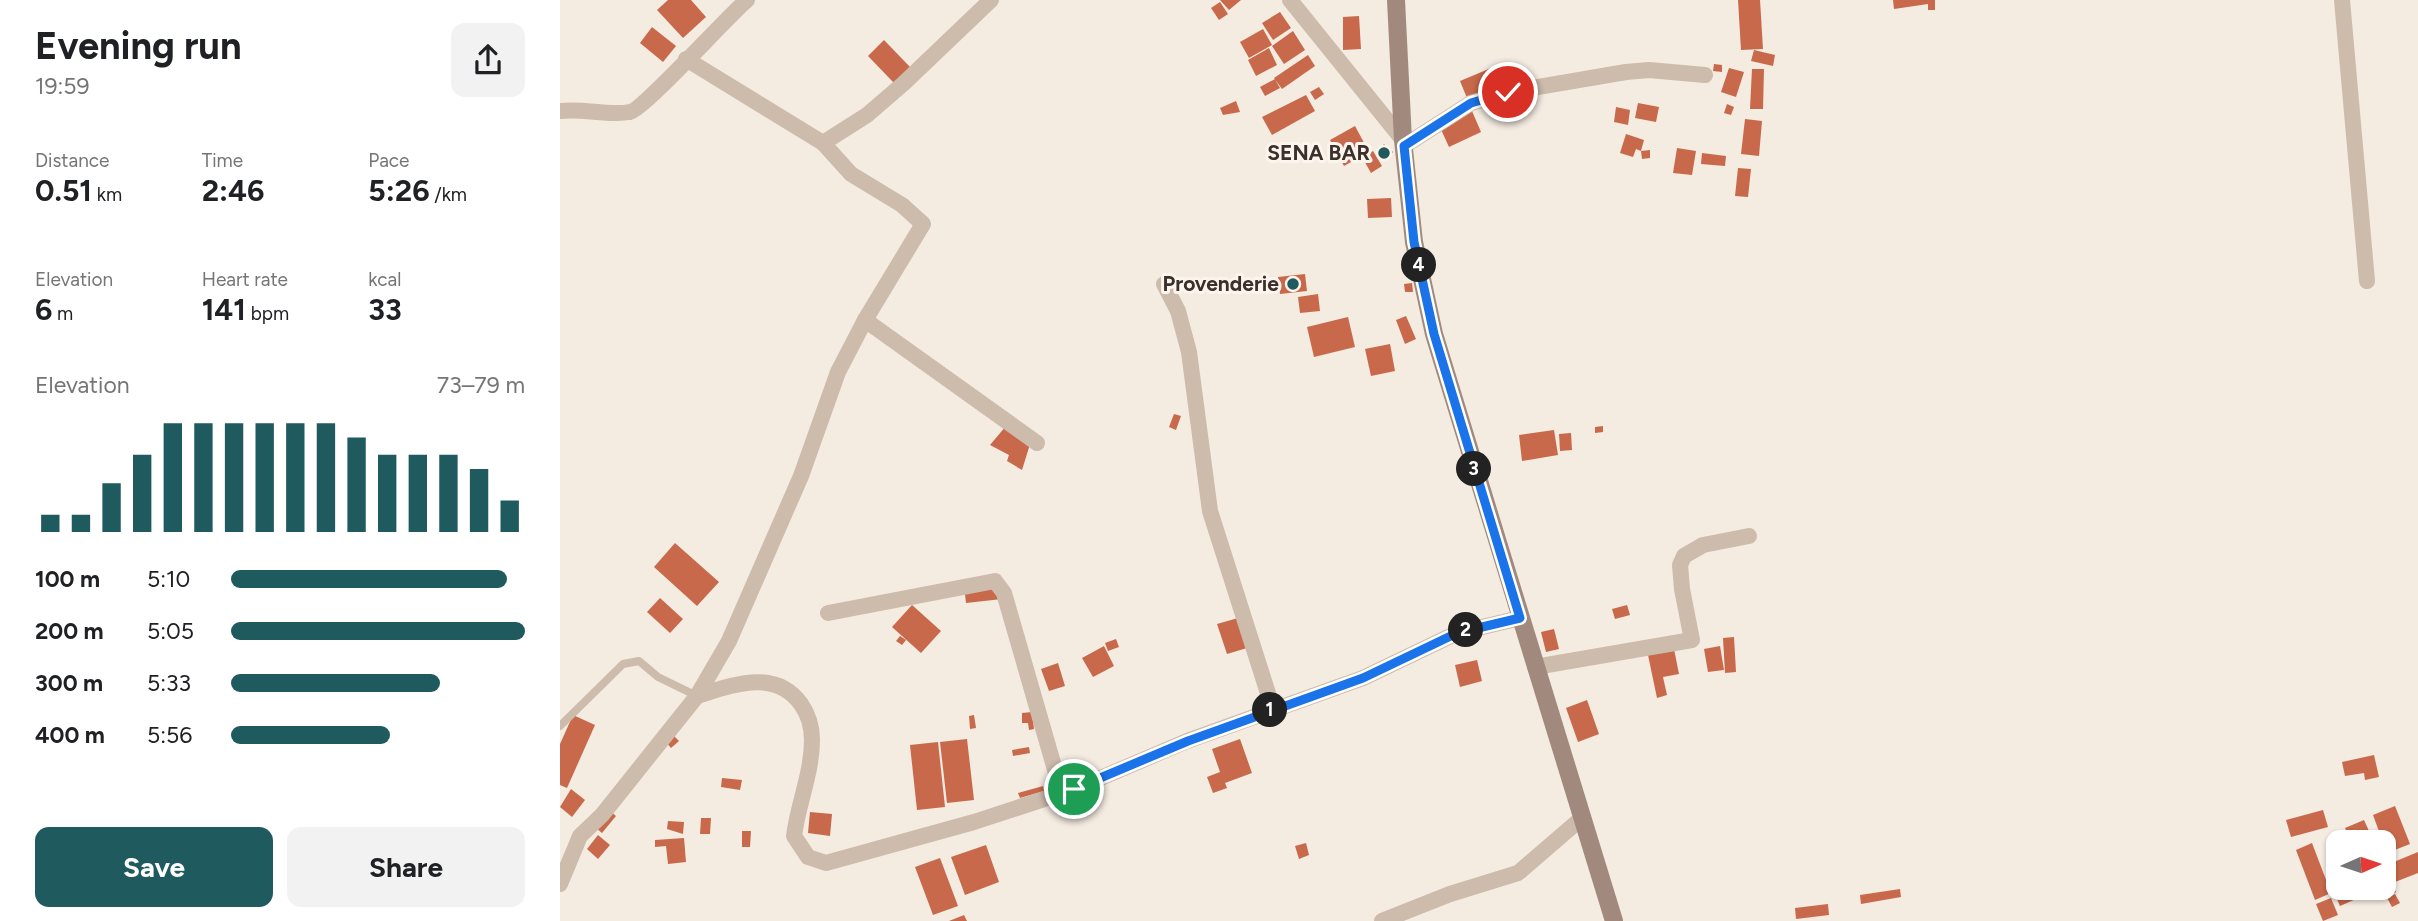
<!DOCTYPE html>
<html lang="en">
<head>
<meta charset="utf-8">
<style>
  :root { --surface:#fff; --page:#f2f2f2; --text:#202124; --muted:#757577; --accent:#1f5a5e }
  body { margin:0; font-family:Figtree,sans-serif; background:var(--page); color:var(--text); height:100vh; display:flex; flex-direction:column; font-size:26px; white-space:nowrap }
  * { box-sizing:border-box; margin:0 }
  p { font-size:23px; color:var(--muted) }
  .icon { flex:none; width:38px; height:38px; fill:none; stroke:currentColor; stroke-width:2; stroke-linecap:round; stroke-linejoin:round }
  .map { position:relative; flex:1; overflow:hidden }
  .drawer { display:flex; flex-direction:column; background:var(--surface); width:560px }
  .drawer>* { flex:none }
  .needle { width:46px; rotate:87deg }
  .controls { position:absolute; left:1766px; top:830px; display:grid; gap:14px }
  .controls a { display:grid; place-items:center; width:70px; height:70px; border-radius:14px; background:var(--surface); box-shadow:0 2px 5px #0004; font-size:35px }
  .pin { position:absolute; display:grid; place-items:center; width:60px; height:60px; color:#fff; margin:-30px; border:4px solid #fff; border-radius:50%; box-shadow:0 2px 7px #0007 }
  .km { position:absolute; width:35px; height:35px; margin:-18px; border-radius:50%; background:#222; color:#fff; font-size:19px; line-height:35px; text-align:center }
  .round { display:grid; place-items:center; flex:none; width:74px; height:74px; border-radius:14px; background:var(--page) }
  .head { display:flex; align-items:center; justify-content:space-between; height:119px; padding:0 35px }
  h1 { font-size:38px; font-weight:700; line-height:52px }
  .stats { display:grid; grid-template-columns:repeat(3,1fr); gap:10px; height:119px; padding:7px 35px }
  .stats div { display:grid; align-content:center }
  .stats b { font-size:30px; font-weight:700 }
  .stats small { font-size:19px; font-weight:400 }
  .stats p { font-size:19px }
  .chart { height:196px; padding:14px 35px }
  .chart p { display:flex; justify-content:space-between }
  .chart svg { width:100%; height:126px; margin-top:7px; stroke:var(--accent); stroke-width:6 }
  .cta { display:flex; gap:14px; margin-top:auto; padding:14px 35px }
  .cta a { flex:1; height:80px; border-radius:14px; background:var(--accent); color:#fff; font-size:28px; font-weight:700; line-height:80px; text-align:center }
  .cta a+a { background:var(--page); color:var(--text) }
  ul { padding:0 35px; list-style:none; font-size:23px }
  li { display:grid; grid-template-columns:112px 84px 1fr; align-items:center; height:52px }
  li i { height:18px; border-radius:9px; background:var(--accent) }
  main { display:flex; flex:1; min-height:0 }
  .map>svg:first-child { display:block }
  .building { fill:#c8694b }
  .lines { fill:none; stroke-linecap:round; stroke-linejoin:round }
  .service { stroke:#cdbbac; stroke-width:8 }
  .minor { stroke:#cdbbac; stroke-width:16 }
  .secondary { stroke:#a18a7d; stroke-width:18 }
  .route-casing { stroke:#fff; stroke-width:14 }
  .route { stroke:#1a73e8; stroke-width:9 }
  .poi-dot { fill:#1f5a5e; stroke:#fbf5ee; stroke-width:2.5 }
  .labels { text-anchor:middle; stroke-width:6; stroke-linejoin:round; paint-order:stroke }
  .poi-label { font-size:21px; font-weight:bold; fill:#3b302b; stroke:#fbf5ee; text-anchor:end }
</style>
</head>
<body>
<main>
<section class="drawer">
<div class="head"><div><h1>Evening run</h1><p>19:59</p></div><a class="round"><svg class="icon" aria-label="share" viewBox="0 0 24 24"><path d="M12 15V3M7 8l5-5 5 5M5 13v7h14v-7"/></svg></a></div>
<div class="stats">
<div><p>Distance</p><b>0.51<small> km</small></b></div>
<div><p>Time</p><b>2:46</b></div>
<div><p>Pace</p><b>5:26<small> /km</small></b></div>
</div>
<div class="stats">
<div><p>Elevation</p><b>6<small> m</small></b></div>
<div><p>Heart rate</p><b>141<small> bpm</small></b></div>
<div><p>kcal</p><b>33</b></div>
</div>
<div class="chart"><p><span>Elevation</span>73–79 m</p>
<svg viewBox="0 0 160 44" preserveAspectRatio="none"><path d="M5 44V38M15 44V38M25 44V27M35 44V17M45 44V6M55 44V6M65 44V6M75 44V6M85 44V6M95 44V6M105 44V11M115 44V17M125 44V17M135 44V17M145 44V22M155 44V33"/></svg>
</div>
<ul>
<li><b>100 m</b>5:10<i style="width:94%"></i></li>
<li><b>200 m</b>5:05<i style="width:100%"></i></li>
<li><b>300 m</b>5:33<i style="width:71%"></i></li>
<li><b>400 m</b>5:56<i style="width:54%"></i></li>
</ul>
<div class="cta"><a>Save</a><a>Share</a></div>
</section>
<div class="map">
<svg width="1858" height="921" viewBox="0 0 1858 921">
  <rect width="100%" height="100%" fill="#f4ebe1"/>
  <!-- building -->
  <g class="building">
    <path d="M108 0H131L146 17 123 38 97 10Z"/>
    <path d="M660 0H681L669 10Z"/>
    <path d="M1178 0H1200L1203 49 1181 50Z"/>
    <path d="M1333 0H1375V10H1368V4L1334 9Z"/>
    <path d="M660 2 668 14 659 20 651 8Z"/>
    <path d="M720 12 731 28 713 40 702 23Z"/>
    <path d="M799 16 801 49 783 50V17Z"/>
    <path d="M92 27 116 46 103 62 80 43Z"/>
    <path d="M703 29 712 45 689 58 680 42Z"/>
    <path d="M733 31 745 50 724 64 712 46Z"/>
    <path d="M324 40 350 67 334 83 308 56Z"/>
    <path d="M709 48 717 65 696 76 688 60Z"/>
    <path d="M1194 50 1215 55 1213 66 1191 61Z"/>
    <path d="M748 55 755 66 722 89 714 78Z"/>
    <path d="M1154 64 1162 65V72L1153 71Z"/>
    <path d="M931 68 938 86 907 98 900 81Z"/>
    <path d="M1169 68 1184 72 1176 97 1161 92Z"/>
    <path d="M1192 69H1204L1203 109H1190Z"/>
    <path d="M715 79 720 88 705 96 700 87Z"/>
    <path d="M759 87 764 94 755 100 750 92Z"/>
    <path d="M746 95 755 111 712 135 702 117Z"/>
    <path d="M676 101 680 112 663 115 660 108Z"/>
    <path d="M1078 103 1099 107 1096 122 1075 118Z"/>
    <path d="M1167 104 1174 107 1171 115 1164 113Z"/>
    <path d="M1056 107 1070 110 1068 125 1054 122Z"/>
    <path d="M912 111 921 132 889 147 879 125Z"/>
    <path d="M1185 119 1202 121 1199 156 1181 154Z"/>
    <path d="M795 126 809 152 784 166 770 140Z"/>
    <path d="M1066 134 1084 140 1081 151 1076 149 1073 157 1060 153Z"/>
    <path d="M824 144 833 152 825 161 816 153Z"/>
    <path d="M1117 148 1136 151 1132 175 1113 173Z"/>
    <path d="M1090 150V158L1082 159 1081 151Z"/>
    <path d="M813 151 822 166 811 173 802 157Z"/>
    <path d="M1142 153 1166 156 1165 166 1141 164Z"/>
    <path d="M1178 168 1191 169 1188 197 1175 196Z"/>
    <path d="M831 198 832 217 808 218 807 199Z"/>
    <path d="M745 274 747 291 720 294 718 277Z"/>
    <path d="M852 283 853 292H845L844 284Z"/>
    <path d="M758 294 760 311 740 313 738 297Z"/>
    <path d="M846 316 856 339 845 344 836 320Z"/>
    <path d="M788 317 795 347 754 357 747 327Z"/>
    <path d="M830 344 835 371 811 376 805 349Z"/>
    <path d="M614 414 621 416 616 430 609 427Z"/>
    <path d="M446 426 471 441 462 470 447 461 449 455 430 445Z"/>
    <path d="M1043 426V432L1035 433V427Z"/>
    <path d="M994 430 998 455 962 461 959 435Z"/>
    <path d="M1011 433 1012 450 1000 451 999 434Z"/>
    <path d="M115 543 159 582 137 606 94 567Z"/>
    <path d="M440 581 442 599 406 603 404 586Z"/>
    <path d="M100 598 123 619 110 633 87 612Z"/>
    <path d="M352 605 381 631 361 653 332 627Z"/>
    <path d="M1067 605 1070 615 1055 619 1052 609Z"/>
    <path d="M678 618 687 648 667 654 657 624Z"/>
    <path d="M994 629 999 649 986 652 981 632Z"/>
    <path d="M340 636 346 640 342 645 336 641Z"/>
    <path d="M1174 637 1176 672 1165 673 1163 638Z"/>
    <path d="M556 639 559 647 548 651 545 643Z"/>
    <path d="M544 646 554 666 533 677 522 658Z"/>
    <path d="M1160 646 1164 670 1148 672 1144 649Z"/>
    <path d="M1114 649 1119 674 1103 677 1107 695 1097 698 1088 655Z"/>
    <path d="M917 660 922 681 900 687 895 665Z"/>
    <path d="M498 663 505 686 489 691 481 669Z"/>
    <path d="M1027 700 1039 734 1018 742 1006 708Z"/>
    <path d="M472 712 474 729 469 730 468 723H462V713Z"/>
    <path d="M13 715 35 725 7 788 0 785V744Z"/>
    <path d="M414 715 416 728 410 729 409 716Z"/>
    <path d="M113 735 119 741 111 748 105 741Z"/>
    <path d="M407 739 414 800 387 803 380 742Z"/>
    <path d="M680 739 692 773 665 783 667 788 653 793 647 777 660 772 652 749Z"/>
    <path d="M378 742 385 807 357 810 350 745Z"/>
    <path d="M469 747 470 753 453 756 452 750Z"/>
    <path d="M1814 755 1819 777 1805 780 1804 773 1785 776 1782 762Z"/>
    <path d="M162 778 182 780 180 790 161 787Z"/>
    <path d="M483 786 484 791 460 798 458 793Z"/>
    <path d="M11 789 25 800 12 817 0 807Z"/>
    <path d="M1835 806 1850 844 1827 853 1813 815Z"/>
    <path d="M1763 810 1768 827 1731 837 1726 820Z"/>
    <path d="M50 811 56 816 42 833 36 828Z"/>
    <path d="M250 812 272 814 270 836 248 833Z"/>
    <path d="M141 818H151L150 834H140Z"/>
    <path d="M1804 820 1814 842H1791L1785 828Z"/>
    <path d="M108 821 124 822 123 834 107 829Z"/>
    <path d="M182 831H191L190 847H182Z"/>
    <path d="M38 835 50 845 38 859 27 849Z"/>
    <path d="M124 838 126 862 108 864 106 846 95 847V840Z"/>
    <path d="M746 843 749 855 739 859 735 846Z"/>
    <path d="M1752 843 1771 893 1755 900 1736 850Z"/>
    <path d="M426 845 439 882 405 895 391 857Z"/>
    <path d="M1858 852V873L1830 884 1824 866Z"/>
    <path d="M380 858 398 906 373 915 355 867Z"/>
    <path d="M1824 874 1828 885 1780 906 1772 888 1824 887Z"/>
    <path d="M1832 885 1836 892 1828 896 1825 889Z"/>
    <path d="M1340 889 1341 897 1301 904 1300 895Z"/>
    <path d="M1835 894 1840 903 1832 907 1827 898Z"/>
    <path d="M1771 898 1778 915 1763 921 1756 904Z"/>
    <path d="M1268 904 1269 915 1236 919 1235 908Z"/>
    <path d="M404 915 407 921H389Z"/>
  </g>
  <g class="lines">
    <!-- service -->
    <path class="service" d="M0 726 63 664 79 661 98 677 137 696"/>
    <!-- minor -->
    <g class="minor">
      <path d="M730 0 843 140"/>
      <path d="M1782 0 1807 281"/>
      <path d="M0 111C23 108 48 116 70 112 83 110 167 17 187 0"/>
      <path d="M263 143 307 115 343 84 431 0"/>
      <path d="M844 146 911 103 948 92 1066 72 1089 70 1145 75"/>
      <path d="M604 284 618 311 629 352 650 511 713 709"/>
      <path d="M305 320 477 443"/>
      <path d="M268 613 435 581 444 593 502 794"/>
      <path d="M975 667 1132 640 1122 589 1120 565 1124 556 1143 545 1189 536"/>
      <path d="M137 696C173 685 215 668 241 704 248 714 252 728 252 740 252 773 238 804 234 836L248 857 266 863 414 822 515 789 627 741 803 678 897 633 960 618"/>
      <path d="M0 884 20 836 42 815 137 696 169 641 241 476 278 372 305 320 363 224 342 205 291 174 263 143 126 59"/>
      <path d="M822 921 890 894 958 873 1023 817"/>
    </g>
    <!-- secondary -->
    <path class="secondary" d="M836 0 843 140 854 242 874 334 1054 921"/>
  </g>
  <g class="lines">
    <defs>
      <path id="route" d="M514 789 628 741 803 678 897 633 960 618 874 334 854 242 844 146 911 103 948 92"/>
    </defs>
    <!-- route casing -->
    <use href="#route" class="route-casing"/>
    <!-- route -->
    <use href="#route" class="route"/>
  </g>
  <!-- markers -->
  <g class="poi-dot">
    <circle cx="824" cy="153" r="7"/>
    <circle cx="733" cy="284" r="7"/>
  </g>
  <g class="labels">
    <!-- poi labels -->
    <g class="poi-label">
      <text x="810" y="160">SENA BAR</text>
      <text x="719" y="291">Provenderie</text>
    </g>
  </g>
</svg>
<div class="controls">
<a><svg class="needle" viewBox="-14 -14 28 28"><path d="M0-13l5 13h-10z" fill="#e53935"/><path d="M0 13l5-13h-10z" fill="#757577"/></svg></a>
</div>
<div class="pin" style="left:514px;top:789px;background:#1e9e55"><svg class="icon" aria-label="arrive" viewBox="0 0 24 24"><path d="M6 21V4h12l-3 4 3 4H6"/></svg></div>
<div class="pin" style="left:948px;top:92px;background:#d93025"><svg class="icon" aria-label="check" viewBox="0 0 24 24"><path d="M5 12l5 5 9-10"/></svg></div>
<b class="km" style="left:710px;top:710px">1</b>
<b class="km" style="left:906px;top:630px">2</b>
<b class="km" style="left:914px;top:469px">3</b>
<b class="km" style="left:859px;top:265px">4</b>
</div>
</main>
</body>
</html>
